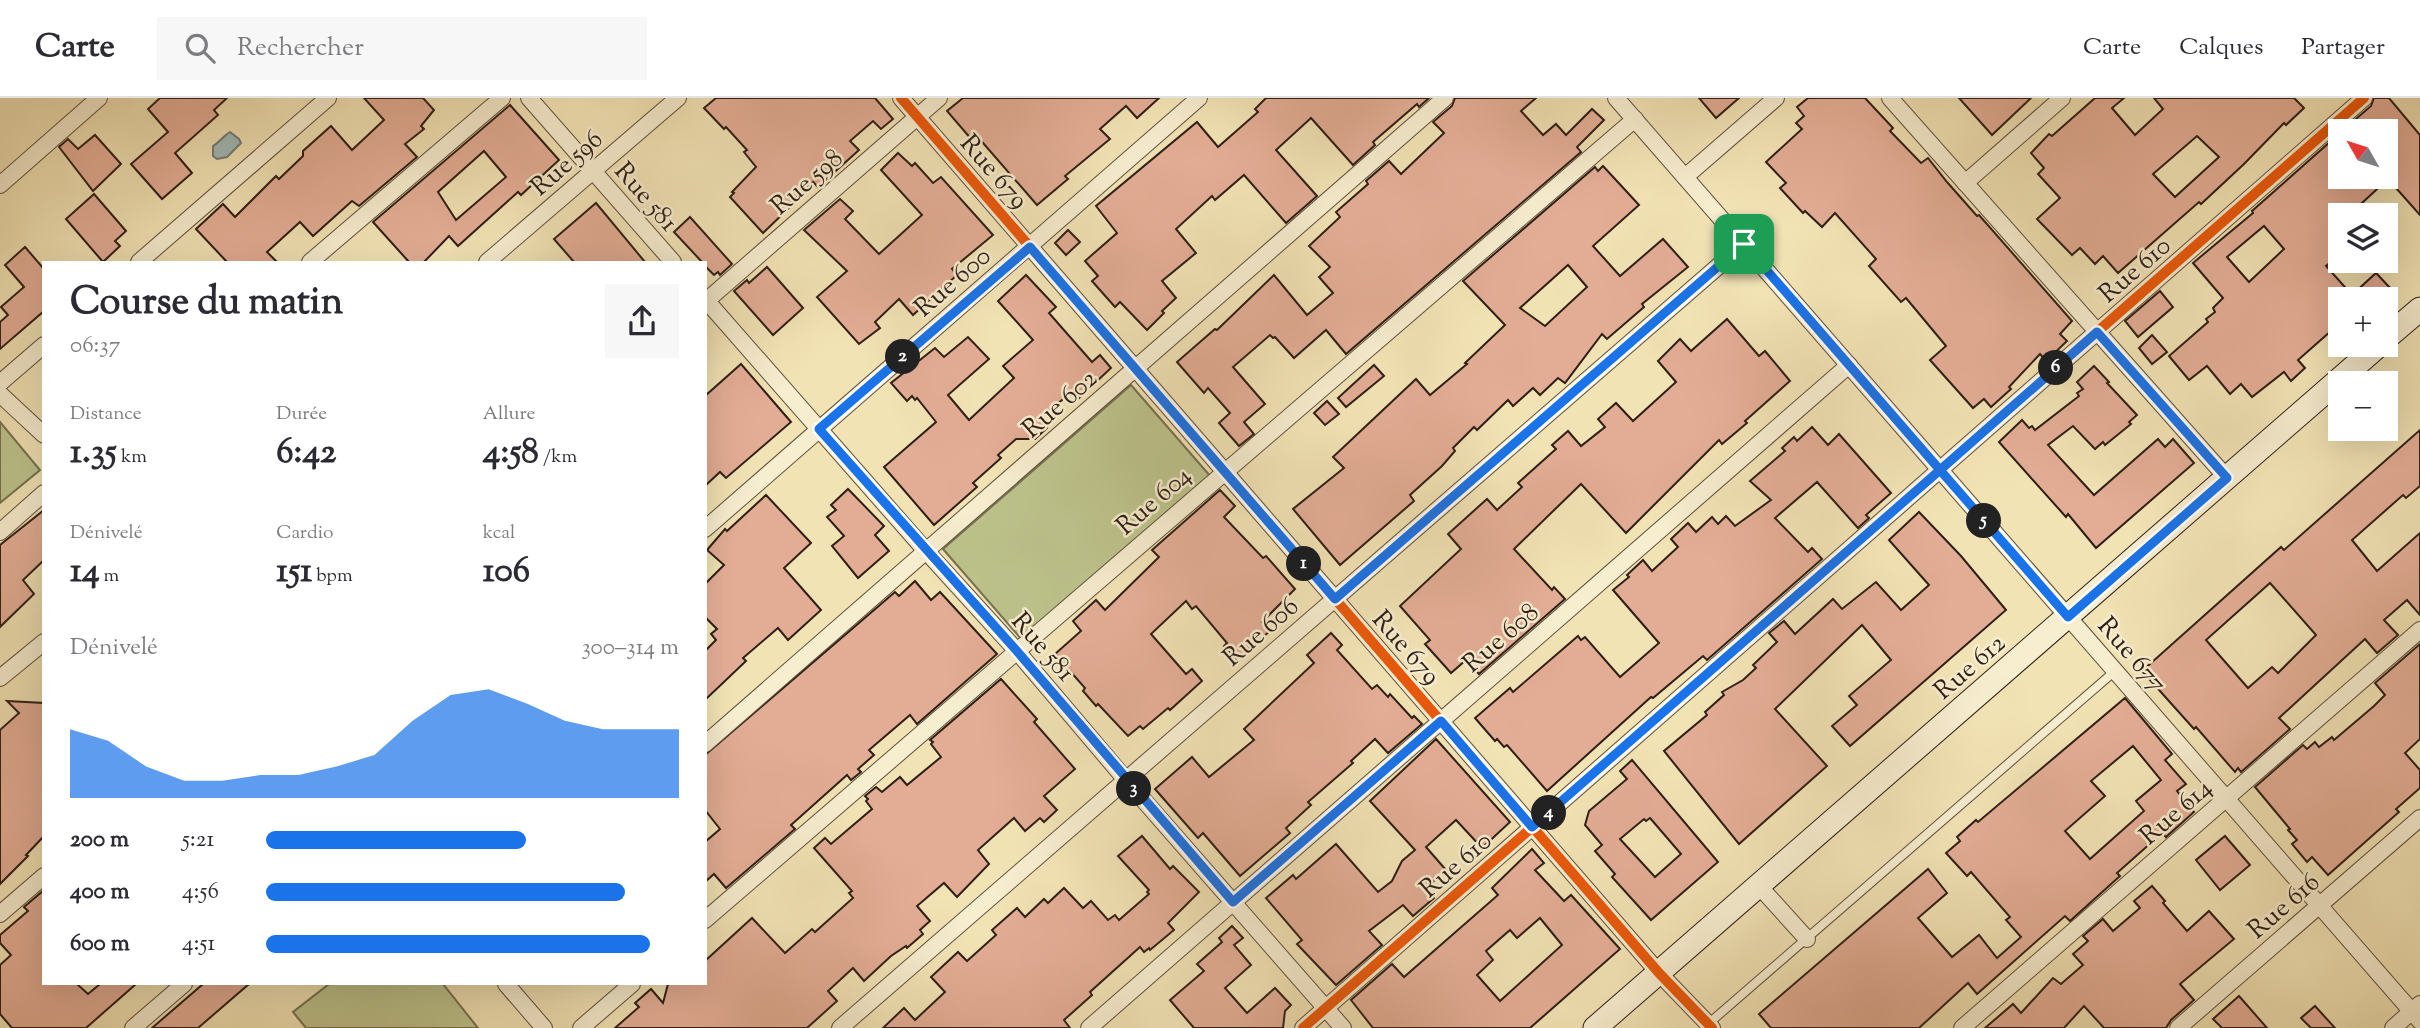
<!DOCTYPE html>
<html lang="fr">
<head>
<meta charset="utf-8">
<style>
  :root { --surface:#fff; --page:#f7f7f7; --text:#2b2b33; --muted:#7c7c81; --line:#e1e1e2; --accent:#1a73e8 }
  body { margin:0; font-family:"Sorts Mill Goudy",serif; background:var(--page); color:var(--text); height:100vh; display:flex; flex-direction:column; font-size:26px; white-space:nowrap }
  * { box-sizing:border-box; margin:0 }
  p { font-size:23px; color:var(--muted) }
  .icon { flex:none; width:38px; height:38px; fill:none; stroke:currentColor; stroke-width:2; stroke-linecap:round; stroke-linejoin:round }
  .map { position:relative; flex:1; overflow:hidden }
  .details { position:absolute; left:42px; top:163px; width:665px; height:724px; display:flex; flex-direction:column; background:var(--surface); border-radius:0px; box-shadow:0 7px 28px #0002 }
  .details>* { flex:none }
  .needle { width:46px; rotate:309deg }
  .fabs { position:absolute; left:2328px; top:21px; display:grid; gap:14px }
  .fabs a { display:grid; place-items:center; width:70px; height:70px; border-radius:0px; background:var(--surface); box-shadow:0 7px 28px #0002; font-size:35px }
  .pin { position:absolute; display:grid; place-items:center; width:60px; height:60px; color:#fff; margin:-30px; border-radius:14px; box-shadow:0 4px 10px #0006 }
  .km { position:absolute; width:35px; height:35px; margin:-18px; border-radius:50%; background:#222; color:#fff; font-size:19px; line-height:35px; text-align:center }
  .round { display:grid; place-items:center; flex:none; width:74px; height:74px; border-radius:0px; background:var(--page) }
  .summary { display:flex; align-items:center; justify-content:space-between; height:119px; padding:0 28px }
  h1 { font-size:38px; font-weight:800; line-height:52px }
  .stats { display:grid; grid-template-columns:repeat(3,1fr); gap:10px; height:119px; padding:7px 28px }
  .stats div { display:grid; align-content:center }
  .stats b { font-size:35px; font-weight:800 }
  .stats small { font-size:19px; font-weight:400 }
  .stats p { font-size:19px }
  .chart { height:196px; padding:14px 28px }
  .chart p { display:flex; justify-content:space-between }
  .chart svg { width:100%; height:126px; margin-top:7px; fill:var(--accent); opacity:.7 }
  ul { padding:0 28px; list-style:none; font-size:23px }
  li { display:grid; grid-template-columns:112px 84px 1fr; align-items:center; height:52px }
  li i { height:18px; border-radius:9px; background:var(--accent) }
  header { display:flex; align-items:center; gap:42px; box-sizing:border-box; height:98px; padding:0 35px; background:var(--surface); border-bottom:2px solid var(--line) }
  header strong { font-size:33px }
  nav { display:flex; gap:38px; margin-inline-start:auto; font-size:24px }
  .search { width:490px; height:63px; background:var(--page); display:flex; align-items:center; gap:18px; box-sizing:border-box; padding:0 24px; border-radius:0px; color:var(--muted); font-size:26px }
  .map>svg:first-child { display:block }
  .green { fill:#bdc38c; stroke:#767151; stroke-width:2 }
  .water { fill:#a1bbba; stroke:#737d78; stroke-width:2 }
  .building { fill:#e3ad95; stroke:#2e1f16; stroke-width:2; fill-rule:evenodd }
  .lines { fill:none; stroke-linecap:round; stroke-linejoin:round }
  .lane-casing { stroke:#5f503e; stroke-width:10 }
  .street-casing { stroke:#5f503e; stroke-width:18 }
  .secondary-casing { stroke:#2e1f16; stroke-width:25 }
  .lane { stroke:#f7edcf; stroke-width:8 }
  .street { stroke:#f7edcf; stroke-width:16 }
  .secondary { stroke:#f7edcf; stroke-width:23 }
  .cycleway-casing { stroke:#f7edcf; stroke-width:15 }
  .cycleway { stroke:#e8590c; stroke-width:10 }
  .route-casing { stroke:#fff; stroke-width:14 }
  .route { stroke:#1a73e8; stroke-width:9 }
  .labels { text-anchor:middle; stroke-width:5; stroke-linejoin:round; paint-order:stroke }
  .street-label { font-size:26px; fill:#2e1f16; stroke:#f7edcf }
</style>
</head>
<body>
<header>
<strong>Carte</strong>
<div class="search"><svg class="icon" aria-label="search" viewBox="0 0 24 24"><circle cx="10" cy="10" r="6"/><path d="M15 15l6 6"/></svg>Rechercher</div>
<nav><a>Carte</a><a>Calques</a><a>Partager</a></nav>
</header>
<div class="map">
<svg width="2420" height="930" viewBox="0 0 2420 930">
  <rect width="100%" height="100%" fill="#f2e3b5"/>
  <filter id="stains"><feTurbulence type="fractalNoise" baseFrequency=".00286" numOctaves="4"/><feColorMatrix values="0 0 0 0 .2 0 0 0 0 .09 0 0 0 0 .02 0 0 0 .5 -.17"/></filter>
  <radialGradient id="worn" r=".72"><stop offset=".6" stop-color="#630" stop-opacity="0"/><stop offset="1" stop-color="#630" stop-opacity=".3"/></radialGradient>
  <!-- green -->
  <g class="green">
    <path d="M1131 287 1211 379 1023 543 943 451Z"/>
    <path d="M0 324 40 372 0 405Z"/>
    <path d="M329 886H443L478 930H306L293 914Z"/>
  </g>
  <!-- water -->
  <path class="water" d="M230 34 239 41 241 45 227 59 217 61 213 58V48C220 44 223 38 230 34Z"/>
  <!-- building -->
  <g class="building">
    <path d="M160 0H227L214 12 218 17 175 55 192 75 162 101 131 66 168 34 148 11Z"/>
    <path d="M364 0H423L434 12 421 28 424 31 405 46 417 59 359 108 352 103 313 138 300 124 267 154 277 164H227L196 131 223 106 235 119 276 78 279 81 303 58V53L331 28 352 52 384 22Z"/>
    <path d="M716 0H875L893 21 881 31 873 23 850 43 859 52 818 89 813 84 787 108 789 110 763 135 730 99 734 95 732 94 756 69 744 54 747 52 726 29 724 31 704 10Z"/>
    <path d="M963 0H1159L1137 20 1126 8 1100 31 1110 41 1065 78 1068 81 1037 107 977 38 972 42 947 13Z"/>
    <path d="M1266 0H1429L1419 9 1417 6 1373 44 1375 47 1353 67 1311 20 1276 52 1317 98 1286 125 1244 77 1215 102 1212 98 1176 131 1196 155 1162 183 1176 200 1162 213 1164 215 1147 232 1120 204 1115 209 1092 183 1098 178 1085 163 1117 135 1096 108 1197 24 1218 49 1258 14 1255 11Z"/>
    <path d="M1455 0H1536L1521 13 1543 37 1556 26 1566 37 1592 11 1604 22 1577 49 1581 54 1346 256 1326 232 1294 260 1275 239 1273 240 1270 237 1233 269 1265 306 1244 324 1254 336 1239 348 1219 325 1230 315 1208 290 1204 295 1177 264 1215 231 1217 232 1274 177 1307 217 1333 195 1319 179 1330 169 1309 148 1340 119 1336 114 1368 86 1366 83 1389 63 1401 76 1444 35 1433 24 1452 8Z"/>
    <path d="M1699 0H1739L1716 20Z"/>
    <path d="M1808 0H1865L1893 30 1890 33 1921 65 1928 60 1947 84 1977 118 1979 117 2072 223 2060 236 2067 243 2046 263 2040 256 2009 289 2011 291 1991 309 1984 301 1973 310 1930 262 1946 248 1906 200 1901 204 1869 168 1876 161 1835 115 1822 129 1805 113 1803 115 1780 90 1786 85 1766 64 1802 31 1796 25 1804 18 1797 9Z"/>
    <path d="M1959 0H2031L1992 37Z"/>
    <path d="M2095 0H2124L2112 10 2135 37 2163 11 2154 0H2294L2304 10 2286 27 2284 25 2244 66 2201 106 2199 104 2118 175 2103 158 2095 166 2080 150 2072 157 2037 121 2060 100 2038 76 2044 70 2031 55 2049 36 2052 38ZM2197 38 2219 59 2175 99 2153 76Z"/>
    <path d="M2374 0H2389L2420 37V117L2388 81 2349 117H2340V157L2326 168 2352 197 2376 175 2392 192 2382 201H2340V225L2298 262 2305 270 2291 283 2284 274 2252 299 2241 286 2230 296 2207 268 2189 282 2169 258 2208 224 2206 221 2215 214 2213 210 2223 200 2193 165 2253 115 2252 113 2340 35V79H2387L2385 33H2342L2371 8ZM2264 128 2284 151 2249 184 2227 159Z"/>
    <path d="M510 7 559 62 521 97 518 94 458 148 449 138 424 164H409L373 124ZM484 53 506 79 456 122 438 94Z"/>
    <path d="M95 37 121 66 93 93 59 49 68 41 78 51Z"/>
    <path d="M898 55 912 68 915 65 933 85 941 79 993 137 952 171 957 177 913 217 899 201 875 224 880 230 859 246 817 199 847 173 804 132 840 101 853 113 845 121 879 156 922 117 881 72Z"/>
    <path d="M1603 68 1639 107 1593 148 1620 178 1663 141 1688 169 1642 206 1644 209 1607 241 1602 236 1565 285 1558 280 1540 297 1533 290 1513 308 1508 302 1477 332 1474 329 1453 350 1455 353 1442 368 1410 397 1414 403 1340 467 1293 411 1344 370 1333 359 1416 281 1430 297 1467 266 1465 265 1505 227 1463 183 1595 69 1598 73ZM1568 167 1587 189 1545 228 1520 210Z"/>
    <path d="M94 96 126 133 115 143 120 148 103 164 66 121Z"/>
    <path d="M596 105 645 164H574L554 141Z"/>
    <path d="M690 119 732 166 720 177 718 174 714 177 705 168V164H702L674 134Z"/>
    <path d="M1068 132 1080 144 1066 157 1055 145Z"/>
    <path d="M25 149 44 171V213L0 251V224L8 217 1 209 24 189 5 167Z"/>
    <path d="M767 169 803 210 773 237 734 193 747 182 749 185Z"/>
    <path d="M1026 177 1056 209 1049 215 1092 264 1100 257 1111 270 1079 300 1073 293 1039 321 1047 330 1035 341H1016L998 357 1001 360 973 385 977 389 934 427 884 369 936 324 917 300 915 302 912 298 907 303 891 285 935 250 944 259 968 239 989 261 948 297 969 322 1014 280 1003 268 1033 242 998 203Z"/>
    <path d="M2160 193 2173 209 2138 239 2125 223Z"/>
    <path d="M1727 221 1759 258 1765 253 1790 283 1745 323 1747 325 1722 346 1719 342 1626 435 1581 386 1514 451 1552 492 1554 489 1565 501 1479 576 1466 562 1451 575 1425 546 1430 542 1400 508 1461 451 1448 436 1487 401 1497 412 1522 389 1518 385 1556 351 1552 347 1568 333 1581 348 1605 329 1598 321 1616 305 1633 323 1676 284 1658 263 1680 241 1691 253Z"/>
    <path d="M2152 237 2167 254 2152 266 2139 250Z"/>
    <path d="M741 266 791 324 726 380 720 374 705 388V298Z"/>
    <path d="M1374 267 1384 278 1346 309 1338 300Z"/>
    <path d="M2094 268 2109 284 2107 285 2137 317 2129 324 2131 326 2105 347 2103 344 2095 351 2073 328 2048 347 2094 397 2158 341 2165 349 2173 341 2194 365 2096 450 2068 416 2066 419 1999 344 2022 322 2029 330 2032 328 2035 332 2079 298 2077 295 2083 291 2077 284Z"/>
    <path d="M1327 303 1339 316 1325 327 1314 315Z"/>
    <path d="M1812 329 1828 347 1839 336 1891 395 1866 417 1869 420 1858 430 1817 384 1775 420 1808 454 1812 450 1822 461 1707 562 1703 558 1653 600 1651 599 1547 693 1507 647 1504 649 1497 641 1495 643 1475 620 1510 590 1513 594 1578 538 1581 542 1585 539 1620 579 1659 545 1613 492 1629 479 1627 477 1643 462 1652 473 1678 449 1671 441 1688 425 1696 434 1712 419 1718 426 1726 418 1735 428 1771 402 1750 383 1785 353 1782 350 1794 339 1797 343Z"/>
    <path d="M2420 332V388L2406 400 2403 397 2352 442 2377 473 2420 435V517L2407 502 2384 522 2398 537 2377 555 2365 541 2279 620 2290 631 2241 674 2238 670 2235 674 2196 629 2194 631 2142 573 2281 449 2284 452ZM2270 485 2316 537 2278 575 2272 569 2248 590 2206 542Z"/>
    <path d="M848 391 884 428 875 437 889 453 858 480 832 448 844 438 827 419 836 412 831 407Z"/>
    <path d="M1220 392 1235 408 1224 419 1263 460 1266 458 1295 491 1262 524 1270 533 1236 562 1224 548 1227 545 1196 508 1192 511 1186 503 1151 536 1186 576 1192 571 1202 583 1170 612 1168 610 1143 631 1140 628 1128 638 1098 606 1096 608 1083 593 1085 590 1055 556 1081 533 1073 523 1096 502 1105 512 1159 459 1152 452Z"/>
    <path d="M766 397 811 445 784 470 821 512 788 542 778 530 743 560 746 563 705 602V553L716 542 711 536 717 531 705 519V486L724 467 707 452 725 431 727 433Z"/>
    <path d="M44 412V462L23 482 34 496 0 529V447Z"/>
    <path d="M1919 414 1961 458 2006 512 1850 648 1832 628 1857 607 1849 598 1891 562 1862 527 1775 611 1827 668 1739 746 1664 653 1707 617 1705 614 1724 597 1722 594 1743 582 1756 570 1753 567 1777 544 1769 535 1784 523 1795 536 1833 501 1842 511 1876 484 1901 512 1929 487 1889 442Z"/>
    <path d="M915 483 931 502 940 494 997 556 917 626 910 617 869 652 874 657 858 671 861 674 851 682 847 677 791 727 795 731 726 790 714 776 705 784V744L720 731 705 712V657L895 494 899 498Z"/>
    <path d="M1331 535 1342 547 1337 552 1372 591 1377 587 1388 599 1390 596 1412 620 1414 618 1422 626 1388 655 1375 641 1351 663 1353 665 1308 704 1311 707 1286 730 1290 735 1240 778 1203 735 1198 740 1155 691 1192 659 1209 679 1254 642 1244 631 1314 565 1307 557Z"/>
    <path d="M2420 546V641L2405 655 2420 672V690L2396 711 2399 714 2328 777 2312 759 2307 764 2292 746 2297 742 2288 732 2290 731 2255 689 2303 647 2307 651 2315 644 2319 649 2332 639 2334 642 2374 608 2385 597 2375 585Z"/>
    <path d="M1001 581 1037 621 1034 624 1075 671 1044 698 1057 712 1044 724 1040 720 1025 733 1014 720 978 752 989 766 957 799 944 785 917 808 930 823 920 832 923 836 907 850 906 848 891 858 864 883 853 870 828 893 837 903 807 930H615L639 909 635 905 651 891 663 905 668 886H705V863L752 820 785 855 812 831 815 834 853 800 849 795 852 793 814 750 825 740 831 746 872 711 866 703 868 701 865 698 876 689 882 694 900 679 907 687 941 659 931 646 933 644 930 642Z"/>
    <path d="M2125 600 2172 656 2165 662 2186 686 2177 693 2194 714 2166 739 2162 735 2117 775 2120 778 2070 823 2065 818 1977 896 1968 885 1919 930H1771L1759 916 1928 771 1947 795 1918 820 1952 859 1979 837 1997 860 2021 839 2006 822 2010 819 1971 774 1967 778 1946 755 1960 743 1957 739 1976 722 1978 724ZM2133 648 2161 682 2136 703 2144 713 2090 761 2065 733 2105 698 2091 683Z"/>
    <path d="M7 603 44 605V738L26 757 28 758 0 786V632L19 615Z"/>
    <path d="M1436 641 1510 724 1482 750 1456 722 1426 749 1446 772 1426 790 1434 800 1413 818 1403 807 1369 833 1382 847 1336 887 1297 846 1302 842 1266 800 1293 777 1296 781 1336 746 1378 794 1392 783 1402 763 1415 752 1370 703Z"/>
    <path d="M1632 662 1718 764 1651 822 1612 779 1615 776 1595 753 1602 747 1585 727 1589 713 1627 681 1620 673ZM1650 720 1681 756 1655 779 1620 741 1644 721 1646 723Z"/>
    <path d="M1142 738 1170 771 1173 768 1199 794 1168 825 1174 832 1150 852 1149 850 1144 854 1140 849 1090 894 1092 897 1064 922 1070 930H883L904 910 915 922 945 894 931 879 958 854 967 863 996 837 992 832 1017 810 1025 819 1044 801 1048 805 1064 790 1083 810 1091 803 1108 822 1115 817 1119 822 1149 796 1147 794 1149 792 1118 758Z"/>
    <path d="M2225 738 2250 767 2220 792 2196 762Z"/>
    <path d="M1532 751 1544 765 1535 772 1564 803 1571 797 1620 851 1530 930H1373L1351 902 1392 866 1404 879 1498 797 1492 790ZM1540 820 1562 847 1500 903 1477 877 1493 862 1486 853 1510 832 1517 840Z"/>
    <path d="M2152 788 2165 803 2163 805 2187 833 2209 813 2234 841 2180 886 2194 902 2171 922 2166 930H2104L2084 908 2064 930H1985L2013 906 2021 915 2053 880 2061 886 2083 867 2073 856 2088 843 2083 838 2103 821 2113 833 2140 810 2134 803Z"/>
    <path d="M44 792V886H77L88 896 100 886H136L86 930H12L0 916V867L11 857 0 845V837L28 813 24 809Z"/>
    <path d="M1232 828 1243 840 1234 847 1251 867 1225 890 1247 915 1275 890 1291 907 1285 913 1283 930H1194L1170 902 1204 873 1197 866 1222 844 1219 840Z"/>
    <path d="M203 886H249L198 930H152Z"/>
    <path d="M2239 898 2267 930H2222L2213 921Z"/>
    <path d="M2315 908 2335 930H2311L2301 920Z"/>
  </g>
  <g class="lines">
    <defs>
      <path id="lane" d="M1708 926 2115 573"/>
      <g id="street">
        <path d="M529 0 673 164"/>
        <path d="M901 0 1659 875 1712 930"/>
        <path d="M1616 0 2420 923"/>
        <path d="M1890 0 2227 380"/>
        <path d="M1685 79 1776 0"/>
        <path d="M1965 85 2062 0"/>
        <path d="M0 87 99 0"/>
        <path d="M139 164 328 0"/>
        <path d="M310 164 502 0"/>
        <path d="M487 164 678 0"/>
        <path d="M705 201 926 453 1016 552 1126 682 1343 930"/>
        <path d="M705 204 939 0"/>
        <path d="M0 285 44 247"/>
        <path d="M0 296 44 337"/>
        <path d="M705 431 1199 0"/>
        <path d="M0 434 44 395"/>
        <path d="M0 580 44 544"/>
        <path d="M705 646 1445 0"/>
        <path d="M1759 788 1807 841"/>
        <path d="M0 816 44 778"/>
        <path d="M705 822 1635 21"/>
        <path d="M506 886 544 930"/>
        <path d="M133 930 184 886"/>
        <path d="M581 930 632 886"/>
        <path d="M840 930 1744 146"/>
        <path d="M1089 930 1849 267"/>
        <path d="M1303 930 2364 0"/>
        <path d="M1962 930 2420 532"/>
        <path d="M2178 930 2420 720"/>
        <path d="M2393 930 2420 906"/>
      </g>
      <g id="secondary">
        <path d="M2385 241 2420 211"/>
        <path d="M1595 930 2379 247"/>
      </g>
    </defs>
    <!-- lane casing -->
    <use href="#lane" class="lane-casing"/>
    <!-- street casing -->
    <use href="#street" class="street-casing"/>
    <!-- secondary casing -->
    <use href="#secondary" class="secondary-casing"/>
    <!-- lane -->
    <use href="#lane" class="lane"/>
    <!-- street -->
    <use href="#street" class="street"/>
    <!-- secondary -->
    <use href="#secondary" class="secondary"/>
    <defs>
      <g id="cycleway">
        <path d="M901 0 1659 875 1712 930"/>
        <path d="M1303 930 2364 0"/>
      </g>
    </defs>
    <!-- cycleway casing -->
    <use href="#cycleway" class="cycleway-casing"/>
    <!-- cycleway -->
    <use href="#cycleway" class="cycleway"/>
  </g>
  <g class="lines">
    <defs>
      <path id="route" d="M1744 146 1335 501 1030 149 819 331 1016 552 1233 804 1441 623 1532 729 1940 372 2068 519 2227 380 2097 234 1940 372 1744 146"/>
    </defs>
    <!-- route casing -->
    <use href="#route" class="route-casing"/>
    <!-- route -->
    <use href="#route" class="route"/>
  </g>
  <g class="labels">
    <!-- street labels -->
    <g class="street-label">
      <text transform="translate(566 64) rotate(-41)" y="9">Rue 596</text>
      <text transform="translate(995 73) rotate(49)" y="9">Rue 679</text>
      <text transform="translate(806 83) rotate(-41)" y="9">Rue 598</text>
      <text transform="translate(647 98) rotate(49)" y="9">Rue 581</text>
      <text transform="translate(2134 171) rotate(-41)" y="9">Rue 610</text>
      <text transform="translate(952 183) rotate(-41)" y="9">Rue 600</text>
      <text transform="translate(1059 305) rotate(-41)" y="9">Rue 602</text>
      <text transform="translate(1153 402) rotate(-41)" y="9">Rue 604</text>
      <text transform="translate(1260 533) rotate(-41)" y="9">Rue 606</text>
      <text transform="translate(1500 539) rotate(-41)" y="9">Rue 608</text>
      <text transform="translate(1044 548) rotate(49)" y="9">Rue 581</text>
      <text transform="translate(1407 549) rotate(49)" y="9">Rue 679</text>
      <text transform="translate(2133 556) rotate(49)" y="9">Rue 677</text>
      <text transform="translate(1969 568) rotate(-41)" y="9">Rue 612</text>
      <text transform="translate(2175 713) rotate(-41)" y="9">Rue 614</text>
      <text transform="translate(1455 766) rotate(-41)" y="9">Rue 610</text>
      <text transform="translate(2283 807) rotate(-41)" y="9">Rue 616</text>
    </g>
  </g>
  <rect width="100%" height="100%" filter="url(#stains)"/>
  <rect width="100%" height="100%" fill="url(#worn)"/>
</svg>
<div class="fabs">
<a><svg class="needle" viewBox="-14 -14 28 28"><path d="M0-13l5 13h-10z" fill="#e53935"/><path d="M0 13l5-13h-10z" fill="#7c7c81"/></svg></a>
<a><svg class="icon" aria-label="layers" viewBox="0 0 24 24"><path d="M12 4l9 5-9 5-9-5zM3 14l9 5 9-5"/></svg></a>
<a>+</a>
<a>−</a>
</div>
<div class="pin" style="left:1744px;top:146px;background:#1e9e55"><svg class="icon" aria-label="arrive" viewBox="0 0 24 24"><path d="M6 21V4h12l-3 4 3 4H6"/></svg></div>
<b class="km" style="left:1304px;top:466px">1</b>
<b class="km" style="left:903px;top:259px">2</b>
<b class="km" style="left:1134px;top:691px">3</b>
<b class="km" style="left:1549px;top:715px">4</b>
<b class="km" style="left:1984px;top:423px">5</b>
<b class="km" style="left:2056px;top:270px">6</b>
<section class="details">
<div class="summary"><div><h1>Course du matin</h1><p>06:37</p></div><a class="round"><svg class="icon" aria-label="share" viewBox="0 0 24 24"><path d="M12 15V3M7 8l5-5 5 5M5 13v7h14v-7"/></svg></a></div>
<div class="stats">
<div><p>Distance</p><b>1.35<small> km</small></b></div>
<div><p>Durée</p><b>6:42</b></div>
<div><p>Allure</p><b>4:58<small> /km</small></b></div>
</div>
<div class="stats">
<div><p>Dénivelé</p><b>14<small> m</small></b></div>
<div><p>Cardio</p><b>151<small> bpm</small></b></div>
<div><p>kcal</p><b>106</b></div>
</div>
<div class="chart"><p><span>Dénivelé</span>300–314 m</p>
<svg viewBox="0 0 160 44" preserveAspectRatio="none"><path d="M0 44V20L10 24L20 33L30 38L40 38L50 36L60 36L70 33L80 29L90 17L100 8L110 6L120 11L130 17L140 20L150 20L160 20V44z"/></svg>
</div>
<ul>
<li><b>200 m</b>5:21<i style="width:63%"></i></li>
<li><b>400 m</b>4:56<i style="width:87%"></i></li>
<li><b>600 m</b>4:51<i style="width:93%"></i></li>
</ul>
</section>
</div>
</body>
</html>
